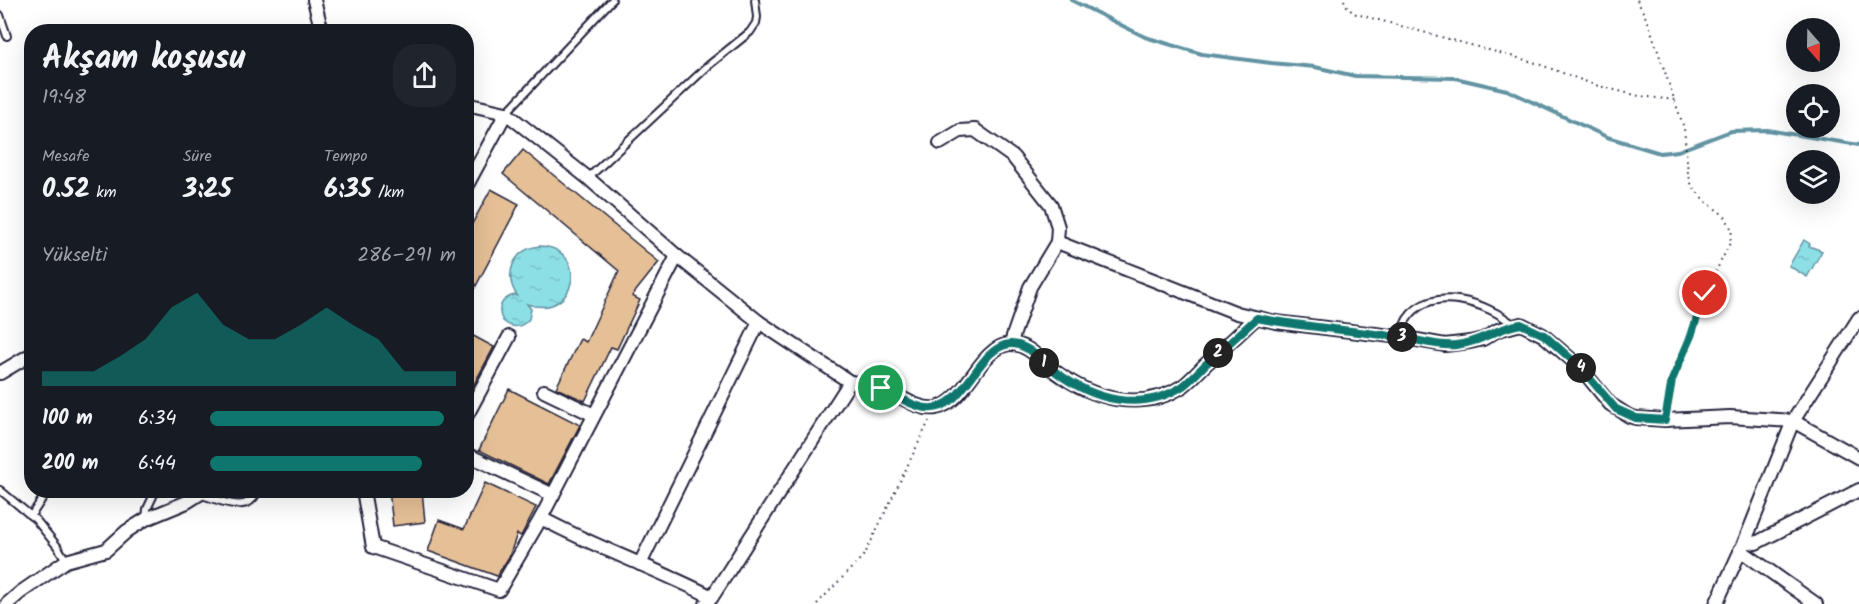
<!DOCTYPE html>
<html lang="tr">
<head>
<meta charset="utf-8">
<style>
  :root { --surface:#171b24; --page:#20242c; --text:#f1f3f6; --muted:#9ea1a6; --accent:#0f766e }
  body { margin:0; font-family:Kalam,sans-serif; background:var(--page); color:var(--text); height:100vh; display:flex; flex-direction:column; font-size:22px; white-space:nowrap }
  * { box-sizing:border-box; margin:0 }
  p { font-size:20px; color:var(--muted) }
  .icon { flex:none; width:33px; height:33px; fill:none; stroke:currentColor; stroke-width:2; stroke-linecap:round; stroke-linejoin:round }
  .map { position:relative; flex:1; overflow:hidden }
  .sheet { position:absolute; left:24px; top:24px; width:450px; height:474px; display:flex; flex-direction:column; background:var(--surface); border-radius:24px; box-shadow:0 6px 24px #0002 }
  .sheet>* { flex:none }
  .needle { width:39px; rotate:160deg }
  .buttons { position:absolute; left:1786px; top:18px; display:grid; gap:12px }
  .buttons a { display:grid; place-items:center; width:54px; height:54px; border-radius:50%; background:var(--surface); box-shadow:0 6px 24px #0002; font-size:30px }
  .pin { position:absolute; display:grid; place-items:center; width:51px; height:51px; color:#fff; margin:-26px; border:3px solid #fff; border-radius:50%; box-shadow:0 2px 6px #0007 }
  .km { position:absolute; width:30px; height:30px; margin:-15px; border-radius:50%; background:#222; color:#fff; font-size:16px; line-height:30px; text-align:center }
  .round { display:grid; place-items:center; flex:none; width:63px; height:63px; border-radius:24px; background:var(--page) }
  .overview { display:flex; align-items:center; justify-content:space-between; height:102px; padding:0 18px }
  h1 { font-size:33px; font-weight:800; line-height:45px }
  .stats { display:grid; grid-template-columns:repeat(3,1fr); gap:9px; height:102px; padding:6px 18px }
  .stats div { display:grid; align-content:center }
  .stats b { font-size:26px; font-weight:800 }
  .stats small { font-size:16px; font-weight:400 }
  .stats p { font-size:16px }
  .chart { height:168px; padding:12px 18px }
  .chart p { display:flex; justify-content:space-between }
  .chart svg { width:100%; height:108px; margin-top:6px; fill:var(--accent); opacity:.7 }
  ul { padding:0 18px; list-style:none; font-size:20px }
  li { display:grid; grid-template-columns:96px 72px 1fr; align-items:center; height:45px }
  li i { height:15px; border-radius:8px; background:var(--accent) }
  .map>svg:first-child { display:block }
  .water { fill:url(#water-ripples); stroke:#6293a2; stroke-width:1.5 }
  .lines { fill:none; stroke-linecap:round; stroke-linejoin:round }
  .stream { stroke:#6293a2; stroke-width:4 }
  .building { fill:#e5bf96; stroke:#22223b; stroke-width:1.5 }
  .lane-casing { stroke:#22223b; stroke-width:10 }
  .street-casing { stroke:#22223b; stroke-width:16 }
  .path { stroke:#22223b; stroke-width:2; stroke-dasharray:1.5 4.5; stroke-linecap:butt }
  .lane { stroke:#fff; stroke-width:6 }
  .street { stroke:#fff; stroke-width:12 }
  .route-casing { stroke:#fff; stroke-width:12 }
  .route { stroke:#0f766e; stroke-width:8 }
</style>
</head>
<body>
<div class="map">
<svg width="1859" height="604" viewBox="0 0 1859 604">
  <defs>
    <pattern id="water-ripples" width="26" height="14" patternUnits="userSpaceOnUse" patternTransform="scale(1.5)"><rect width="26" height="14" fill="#8ddfe6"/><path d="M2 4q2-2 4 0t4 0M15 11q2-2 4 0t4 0" fill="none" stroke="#79bfc6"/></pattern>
  </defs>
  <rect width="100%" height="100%" fill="#fff"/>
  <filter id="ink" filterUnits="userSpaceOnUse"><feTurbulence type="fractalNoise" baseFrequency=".0167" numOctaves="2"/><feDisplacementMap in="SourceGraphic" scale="12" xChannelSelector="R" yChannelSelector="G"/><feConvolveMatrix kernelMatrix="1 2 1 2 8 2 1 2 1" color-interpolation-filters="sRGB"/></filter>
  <g filter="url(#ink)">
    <!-- water -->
    <g class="water">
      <path d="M1804 240 1810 244 1809 246 1822 251 1807 277 1789 266Z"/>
      <path d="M539 246C590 247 578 321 527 304L531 309 529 319C521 328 512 329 503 321 496 309 501 298 515 295L518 297C503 276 512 250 539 246Z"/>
    </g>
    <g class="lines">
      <!-- stream -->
      <path class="stream" d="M1071 0 1145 37 1202 54 1271 63 1315 67 1355 76 1455 78 1507 90 1607 137 1660 153 1678 151 1731 131 1767 130 1859 145"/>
    </g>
    <!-- building -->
    <g class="building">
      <path d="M523 150 659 262 632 296 640 300 617 349 611 347 585 401 556 388 580 339 586 342 619 271 503 174Z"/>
      <path d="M491 189 519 204 466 305V235Z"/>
      <path d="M466 332 494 347 466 399Z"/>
      <path d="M509 389 580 425 549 484 479 450Z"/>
      <path d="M485 483 536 507 521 536 517 534 509 557 497 576 428 551 439 520 464 529Z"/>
      <path d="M389 490H422L425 522 393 526Z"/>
    </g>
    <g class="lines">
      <defs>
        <g id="lane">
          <path d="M0 15 7 36"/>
          <path d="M506 113 612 0"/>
          <path d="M588 178 709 65 750 32 756 23 757 17 755 0"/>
          <path d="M1400 336C1402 331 1404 324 1407 319 1431 283 1488 303 1514 325"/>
          <path d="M0 490 36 520 57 546 66 560"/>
          <path d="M202 493 205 496C222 501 249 515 258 490"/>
          <path d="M31 516 48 490"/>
          <path d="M146 518 147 509 156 490"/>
        </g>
        <g id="street">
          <path d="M314 0 322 32"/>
          <path d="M466 104 506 113 588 178 677 256"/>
          <path d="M940 143 960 131 975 130 1013 157 1051 205 1058 227 1057 242 1030 287 1013 336 1012 344"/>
          <path d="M466 187 506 113"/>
          <path d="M1057 242 1237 313 1276 322 1400 337 1445 345 1470 342 1483 339 1498 330 1521 324 1543 335 1580 367 1610 404 1629 416 1636 418 1665 420 1730 417 1793 421 1859 458"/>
          <path d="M0 373 32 354"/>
          <path d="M850 382C861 383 871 384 881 388 899 394 917 411 936 408 967 402 979 347 1010 344 1028 343 1042 362 1056 372 1093 399 1141 413 1183 386 1191 380 1199 371 1206 364 1223 349 1240 333 1256 318"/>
          <path d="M544 391 594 415"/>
          <path d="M466 417 509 337"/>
          <path d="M466 454 553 495"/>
          <path d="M363 490 373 547 499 590 541 518"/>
          <path d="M1745 541 1756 543 1859 490"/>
          <path d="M1740 550 1816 604"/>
          <path d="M640 564 759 322"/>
          <path d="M7 604 21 592 66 561 106 550 127 531 146 519 187 502 206 490"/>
          <path d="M706 604 712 597C656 568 596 548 541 518L677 256 759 322 850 382 712 597"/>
          <path d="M1716 604 1745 541 1793 421 1859 318"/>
        </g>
      </defs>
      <!-- lane casing -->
      <use href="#lane" class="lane-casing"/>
      <!-- street casing -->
      <use href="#street" class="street-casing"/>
      <!-- path -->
      <g class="path">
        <path d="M1344 0 1346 5 1353 13 1533 62 1595 85 1639 96 1675 100"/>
        <path d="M1637 0 1648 22 1684 128 1688 173 1692 186 1705 201 1725 216 1732 230 1730 243 1710 283 1691 336 1676 367 1672 380 1667 408"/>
        <path d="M817 604 865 554 929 421"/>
      </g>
      <!-- lane -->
      <use href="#lane" class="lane"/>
      <!-- street -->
      <use href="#street" class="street"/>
    </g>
  </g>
  <g class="lines" filter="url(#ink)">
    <defs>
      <path id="route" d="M881 388C895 394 912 407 927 408 965 412 977 347 1010 344 1028 343 1042 362 1056 372 1093 400 1141 413 1183 386 1191 380 1199 371 1206 364 1223 349 1240 333 1257 318 1303 327 1351 330 1398 337 1417 339 1436 347 1456 345 1480 343 1498 327 1521 324L1544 335 1580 367 1616 409 1636 418 1665 420 1672 380 1691 336 1705 293"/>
    </defs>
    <!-- route casing -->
    <use href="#route" class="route-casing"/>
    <!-- route -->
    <use href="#route" class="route"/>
  </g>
</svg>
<div class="buttons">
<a><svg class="needle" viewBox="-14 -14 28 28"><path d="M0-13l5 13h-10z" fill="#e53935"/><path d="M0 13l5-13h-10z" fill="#9ea1a6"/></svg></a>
<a><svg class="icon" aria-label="locate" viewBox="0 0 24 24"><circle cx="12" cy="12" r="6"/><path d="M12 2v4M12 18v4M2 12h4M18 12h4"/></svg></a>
<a><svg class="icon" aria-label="layers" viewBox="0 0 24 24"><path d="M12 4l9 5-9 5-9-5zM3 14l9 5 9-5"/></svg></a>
</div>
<div class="pin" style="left:881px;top:388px;background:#1e9e55"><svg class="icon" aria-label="arrive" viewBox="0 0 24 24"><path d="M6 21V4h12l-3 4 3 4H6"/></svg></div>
<div class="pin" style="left:1705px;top:293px;background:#d93025"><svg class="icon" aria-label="check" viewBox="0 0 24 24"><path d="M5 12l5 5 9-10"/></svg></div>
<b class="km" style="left:1044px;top:363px">1</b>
<b class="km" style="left:1218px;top:353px">2</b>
<b class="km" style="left:1402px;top:337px">3</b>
<b class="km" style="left:1581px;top:368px">4</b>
<section class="sheet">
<div class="overview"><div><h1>Akşam koşusu</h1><p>19:48</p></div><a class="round"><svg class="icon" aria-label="share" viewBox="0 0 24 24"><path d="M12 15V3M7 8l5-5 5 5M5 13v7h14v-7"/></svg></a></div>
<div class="stats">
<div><p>Mesafe</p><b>0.52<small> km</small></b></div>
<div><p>Süre</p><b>3:25</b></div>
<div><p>Tempo</p><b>6:35<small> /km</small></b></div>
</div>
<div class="chart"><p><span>Yükselti</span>286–291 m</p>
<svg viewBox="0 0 160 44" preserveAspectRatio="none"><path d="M0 44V38L10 38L20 38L30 32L40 25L50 12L60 6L70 19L80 25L90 25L100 19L110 12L120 19L130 25L140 38L150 38L160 38V44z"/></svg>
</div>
<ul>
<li><b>100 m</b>6:34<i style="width:95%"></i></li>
<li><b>200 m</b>6:44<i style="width:86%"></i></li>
</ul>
</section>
</div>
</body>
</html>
